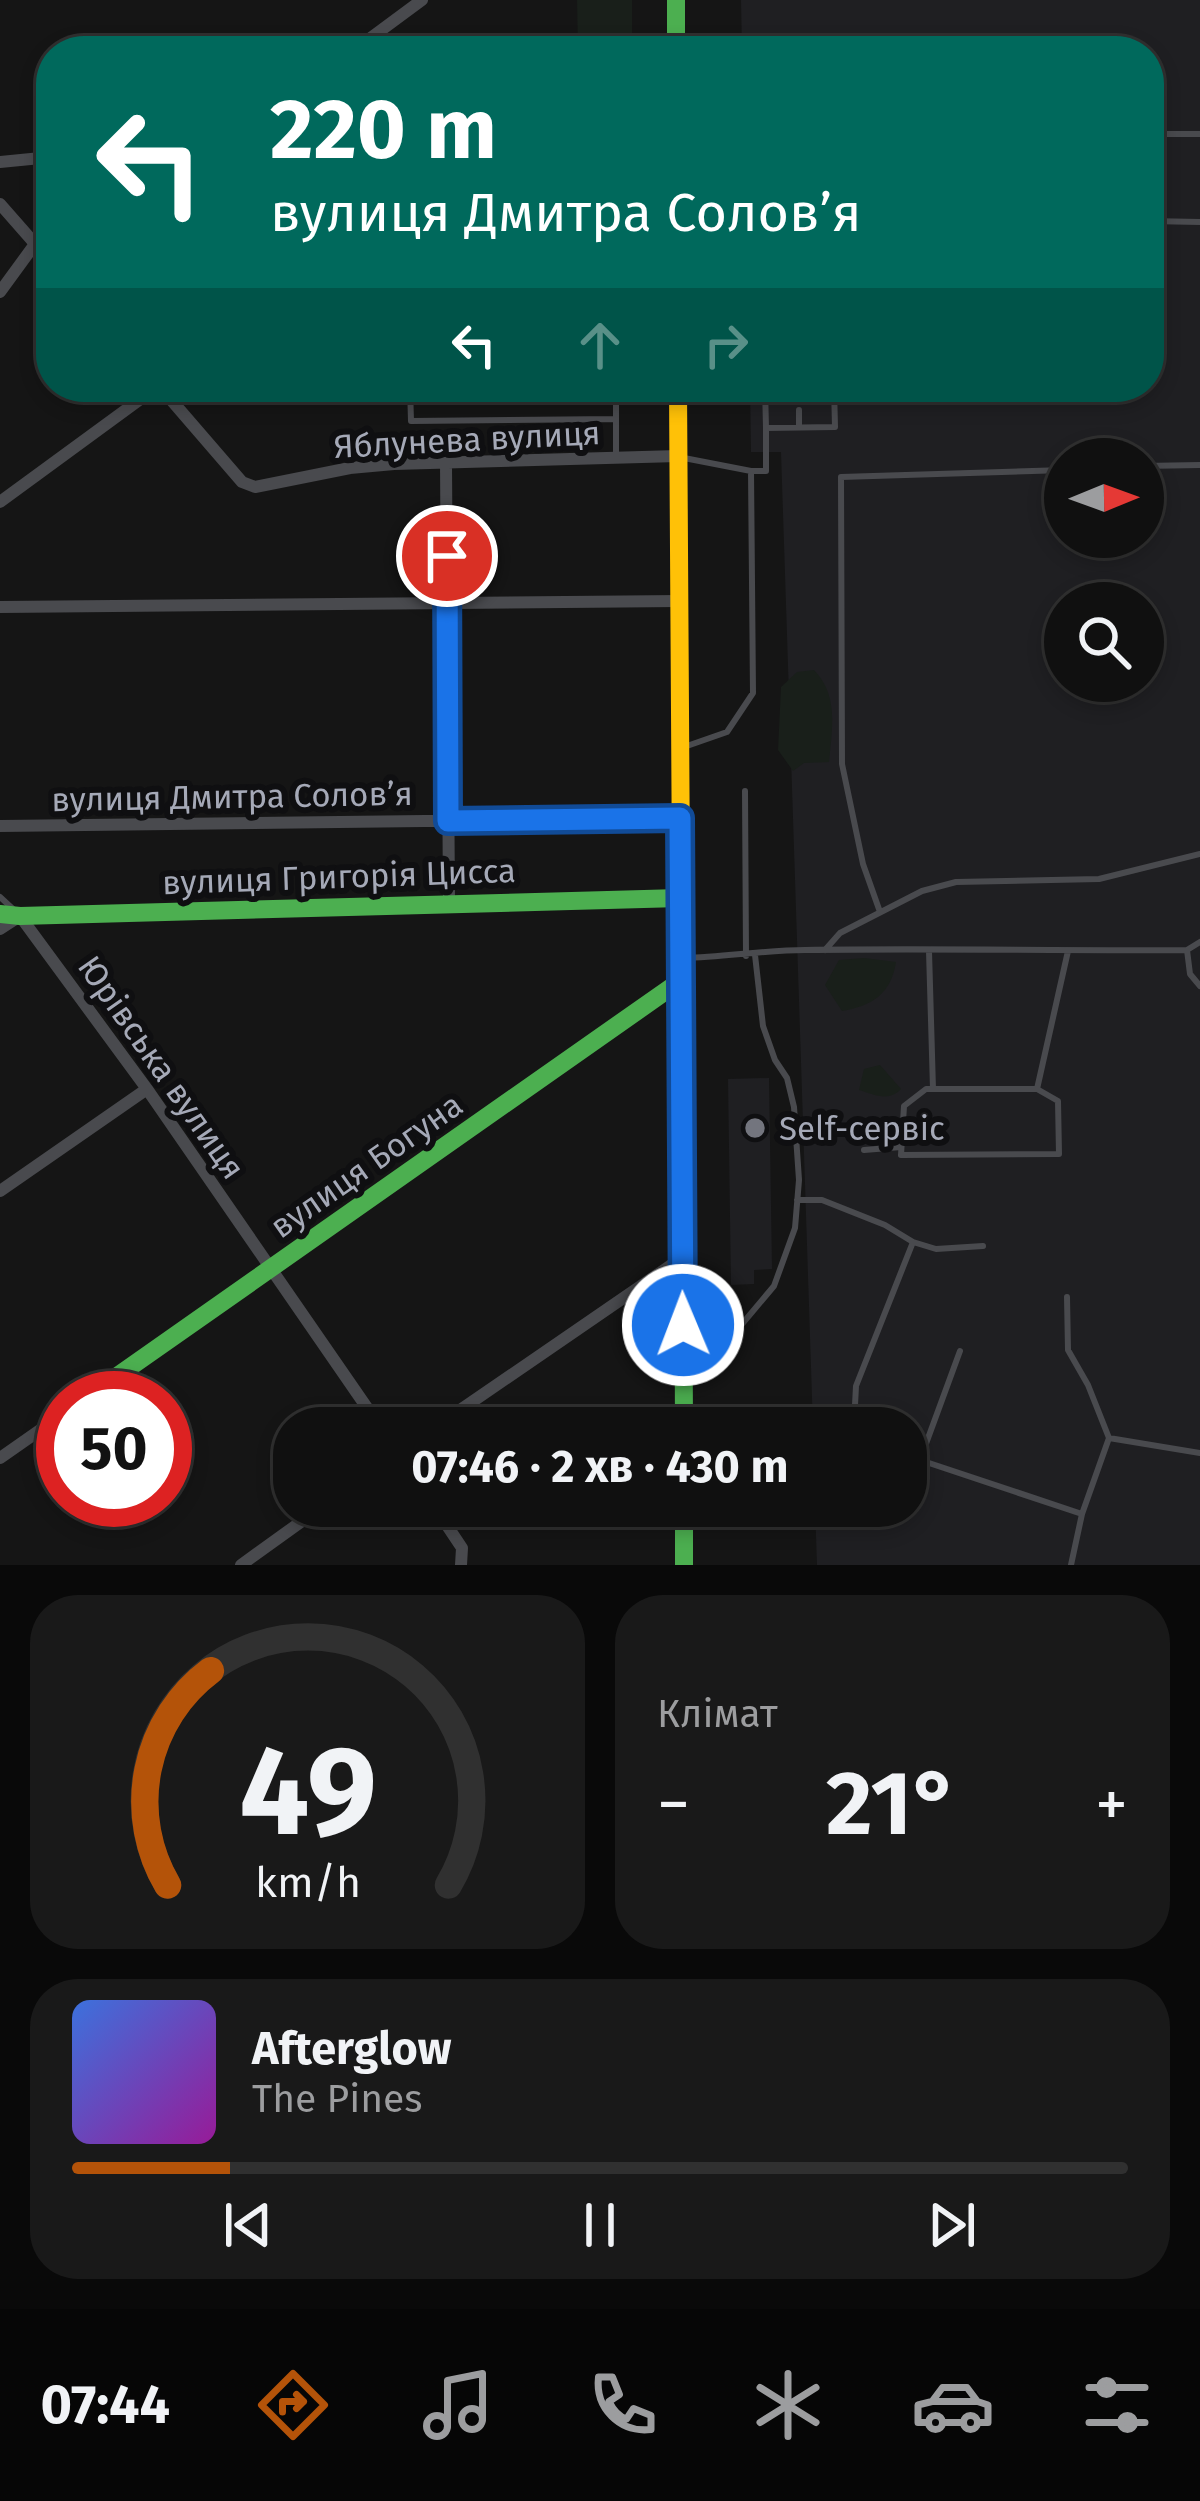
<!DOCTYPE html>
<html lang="uk">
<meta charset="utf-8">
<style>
:root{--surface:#101010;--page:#191919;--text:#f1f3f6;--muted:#9c9d9f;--line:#303030;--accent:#b45309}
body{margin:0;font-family:"Fira Sans",sans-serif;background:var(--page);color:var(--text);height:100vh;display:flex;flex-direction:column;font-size:45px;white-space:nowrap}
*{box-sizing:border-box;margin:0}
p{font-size:39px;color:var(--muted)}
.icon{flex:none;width:66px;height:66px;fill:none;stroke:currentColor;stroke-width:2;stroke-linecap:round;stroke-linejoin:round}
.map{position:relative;height:1565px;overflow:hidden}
.sheet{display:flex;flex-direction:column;gap:30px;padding:30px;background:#090909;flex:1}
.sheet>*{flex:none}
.banner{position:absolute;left:36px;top:36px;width:1128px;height:366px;border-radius:48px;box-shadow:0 6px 18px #0003,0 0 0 3px var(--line);background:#00695c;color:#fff;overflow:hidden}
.needle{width:78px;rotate:89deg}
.fabs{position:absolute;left:1044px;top:438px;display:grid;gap:24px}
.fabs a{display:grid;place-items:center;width:120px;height:120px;border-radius:50%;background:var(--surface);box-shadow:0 6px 18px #0003,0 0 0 3px var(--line);font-size:60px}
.speed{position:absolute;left:36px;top:1371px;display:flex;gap:24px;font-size:60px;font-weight:700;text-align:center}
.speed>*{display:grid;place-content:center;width:156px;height:156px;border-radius:50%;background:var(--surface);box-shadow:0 6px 18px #0003,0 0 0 3px var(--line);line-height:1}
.speed .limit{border:18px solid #d22;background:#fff;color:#111}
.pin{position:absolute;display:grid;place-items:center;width:102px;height:102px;color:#fff;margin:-51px;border:6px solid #fff;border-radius:50%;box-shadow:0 3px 12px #0007}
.me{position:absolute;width:132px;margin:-66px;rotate:359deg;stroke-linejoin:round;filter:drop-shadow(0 0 9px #0008)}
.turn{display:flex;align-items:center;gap:42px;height:252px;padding:0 36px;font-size:54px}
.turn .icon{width:156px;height:156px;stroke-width:2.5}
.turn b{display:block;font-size:84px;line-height:102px}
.lanes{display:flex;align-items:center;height:114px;padding:0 36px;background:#0003;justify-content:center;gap:60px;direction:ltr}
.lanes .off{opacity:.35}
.big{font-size:90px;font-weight:700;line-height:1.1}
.sheet .widget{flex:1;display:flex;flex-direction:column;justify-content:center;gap:18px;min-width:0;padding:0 42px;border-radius:48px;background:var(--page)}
.sheet .dial{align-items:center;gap:0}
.dial svg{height:312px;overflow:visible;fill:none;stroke:var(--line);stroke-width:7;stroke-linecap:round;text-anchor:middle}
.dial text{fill:var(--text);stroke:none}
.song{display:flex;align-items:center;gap:36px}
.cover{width:144px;height:144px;border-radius:18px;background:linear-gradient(135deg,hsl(220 70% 55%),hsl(300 70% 35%))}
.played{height:12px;border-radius:6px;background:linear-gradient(90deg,var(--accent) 15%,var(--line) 15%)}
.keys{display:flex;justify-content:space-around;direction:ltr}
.heat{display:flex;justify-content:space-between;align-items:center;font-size:66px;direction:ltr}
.sheet .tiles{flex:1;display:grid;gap:30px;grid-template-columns:1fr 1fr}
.widget:last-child{grid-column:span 2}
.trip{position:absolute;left:273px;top:1407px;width:654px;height:120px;border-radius:48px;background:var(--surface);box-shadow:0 6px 18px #0003,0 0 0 3px var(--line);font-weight:700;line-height:120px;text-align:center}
.tab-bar{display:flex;height:192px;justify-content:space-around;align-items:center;background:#060606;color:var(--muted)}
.tab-bar .icon{width:84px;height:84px}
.tab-bar .current{color:var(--accent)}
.tab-bar b{font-size:54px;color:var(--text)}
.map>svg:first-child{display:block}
</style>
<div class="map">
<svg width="1200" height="1565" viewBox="0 0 1200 1565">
<rect width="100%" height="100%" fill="#151515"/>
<!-- built -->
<path fill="#1f1f22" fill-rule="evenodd" d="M 741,0 L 1200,0 L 1200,1565 L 817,1565 L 815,1506 L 906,1506 L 906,1428 L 813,1428 L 781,452 L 751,452 L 750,387 L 1149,387 L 1149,51 L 742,51 ZM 1065,459 L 1143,459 L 1143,537 L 1065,537 ZM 1065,603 L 1143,603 L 1143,681 L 1065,681 Z
M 769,1078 L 772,1269 L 754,1270 L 754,1284 L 731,1285 L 728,1079 Z"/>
<!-- green -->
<path fill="#191f1a" d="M 577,0 L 632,0 L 632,51 L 578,51 Z
M 814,670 C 839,696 832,728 829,762 L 804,763 L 793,771 L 778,750 L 781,687 L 797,672 Z
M 864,958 L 896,962 C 891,994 872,1006 842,1011 L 825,985 L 839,960 Z
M 880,1065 L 901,1089 C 889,1102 875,1095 859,1090 L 864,1069 Z"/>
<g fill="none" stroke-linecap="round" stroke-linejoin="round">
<!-- lane -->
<path stroke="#494a4e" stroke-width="6" d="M 1149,134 L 1200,134
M 1149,221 L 1200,222
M 410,387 L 411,421 L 616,419
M 765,387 L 766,428 L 835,427 L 834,387
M 799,410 L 799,427
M 616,455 L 616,387
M 1143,466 L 1200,465
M 751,471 L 766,471 L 766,428
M 684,747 L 727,732 L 753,693 L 751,471 L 684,458
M 745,791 L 746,956
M 0,897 L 13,909
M 880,912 L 863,864 L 842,764 L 841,477 L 1065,470
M 825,950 L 840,933 L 922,891 L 956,882 L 1099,879 L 1200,854
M 1187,950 L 1190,974 L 1200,986
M 929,951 L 933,1089
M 684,958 C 725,957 765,950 805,950 C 932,948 1060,951 1187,950 L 1200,942
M 1037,1089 L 926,1089 L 904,1106 L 901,1155 L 1059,1154 L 1058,1101 L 1037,1089 L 1068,951
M 864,1150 L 901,1147
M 797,1200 L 822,1200 L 885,1225 L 913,1242 L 936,1249 L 983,1246
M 1067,1297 L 1068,1350 L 1088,1385 L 1109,1438 L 1082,1514
M 687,1358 L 732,1336 L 774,1286 L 795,1228 L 799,1180 L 794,1107 L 787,1078 L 775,1060 L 763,1026 L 755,955
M 861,1428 L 854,1424 L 856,1386 L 913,1242
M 1109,1438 L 1200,1453
M 906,1452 L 920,1460 L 960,1351
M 920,1460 L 1082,1514 L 1071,1565"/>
<!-- street -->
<path stroke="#494a4e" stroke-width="12" d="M 353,51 L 422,0
M 0,162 L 51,157
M 0,204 L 51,262
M 0,292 L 35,244
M 160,387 L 242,482 L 255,487 L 350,468 L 394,464 L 678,456
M 446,464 L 449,903
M 0,502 L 157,387
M 0,607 L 680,601
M 0,826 L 680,818
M 0,929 L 20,916 L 147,1089 L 381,1428
M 0,1191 L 147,1089
M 434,1428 L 683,1257
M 0,1458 L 63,1414
M 434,1506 L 462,1548 L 461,1565
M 241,1565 L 323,1506"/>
<!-- fast -->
<path stroke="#4caf50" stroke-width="18" d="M 676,0 L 676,51
M 0,914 L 20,916 L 680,898
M 683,1199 L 684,1428
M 86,1398 L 680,981
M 684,1506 L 684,1565"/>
<!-- slow -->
<path stroke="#ffc107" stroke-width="18" d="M 678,387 L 683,1199"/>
</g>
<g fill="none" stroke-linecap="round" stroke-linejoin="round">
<!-- route casing -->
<g stroke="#114b97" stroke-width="30">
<path id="route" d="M 447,556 L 448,821 L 680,818 L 683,1325"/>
</g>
<!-- route -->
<use href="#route" stroke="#1a73e8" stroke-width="21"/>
</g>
<!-- markers -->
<circle fill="#73757e" stroke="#0f0f11" stroke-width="4.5" cx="755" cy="1128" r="12"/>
<g text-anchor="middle" stroke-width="12" stroke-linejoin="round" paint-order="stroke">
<!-- street labels -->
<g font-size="33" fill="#a5a9b7" stroke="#0f0f11">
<text transform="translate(467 439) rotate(-3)" y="12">Яблунева вулиця</text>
<text transform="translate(232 796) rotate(-1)" y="12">вулиця Дмитра Соловʼя</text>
<text transform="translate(339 876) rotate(-2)" y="12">вулиця Григорія Цисса</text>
<text transform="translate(162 1067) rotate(55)" y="12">Юрівська вулиця</text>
<text transform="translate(366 1165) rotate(-35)" y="12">вулиця Богуна</text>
</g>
<!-- poi labels -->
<g font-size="33" fill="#a5a9b7" stroke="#0f0f11" text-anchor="start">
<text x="779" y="1140">Self-сервіс</text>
</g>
</g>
</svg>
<div class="fabs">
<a><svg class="needle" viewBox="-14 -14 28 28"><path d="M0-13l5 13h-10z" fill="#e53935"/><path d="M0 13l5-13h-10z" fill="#9c9d9f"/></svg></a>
<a><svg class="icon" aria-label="search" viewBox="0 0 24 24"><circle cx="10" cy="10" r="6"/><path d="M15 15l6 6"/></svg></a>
</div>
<div class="speed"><div class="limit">50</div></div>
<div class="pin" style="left:447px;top:556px;background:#d93025"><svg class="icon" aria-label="arrive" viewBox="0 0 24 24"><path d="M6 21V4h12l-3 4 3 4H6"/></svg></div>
<svg class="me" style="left:683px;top:1325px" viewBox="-20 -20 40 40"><circle r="17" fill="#1a73e8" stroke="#fff" stroke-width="3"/><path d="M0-11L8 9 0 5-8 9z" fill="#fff"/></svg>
<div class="trip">07:46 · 2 хв · 430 m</div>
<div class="banner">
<div class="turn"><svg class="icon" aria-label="left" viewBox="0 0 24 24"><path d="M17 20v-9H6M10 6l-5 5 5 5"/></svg><div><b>220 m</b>вулиця Дмитра Соловʼя</div></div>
<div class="lanes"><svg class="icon" aria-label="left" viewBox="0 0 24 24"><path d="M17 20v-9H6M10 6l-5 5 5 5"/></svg><svg class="icon off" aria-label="ahead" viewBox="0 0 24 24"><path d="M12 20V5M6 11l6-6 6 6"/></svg><svg class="icon off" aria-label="right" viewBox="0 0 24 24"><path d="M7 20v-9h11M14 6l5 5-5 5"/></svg></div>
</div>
</div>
<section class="sheet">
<div class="tiles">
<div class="widget dial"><svg viewBox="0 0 100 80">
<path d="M14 69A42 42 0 1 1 86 69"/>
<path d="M14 69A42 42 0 0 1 25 14" stroke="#b45309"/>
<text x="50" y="56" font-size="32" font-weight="700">49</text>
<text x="50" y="72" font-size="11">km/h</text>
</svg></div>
<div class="widget"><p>Клімат</p>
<div class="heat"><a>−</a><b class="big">21°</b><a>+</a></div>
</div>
<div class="widget">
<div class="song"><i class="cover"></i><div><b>Afterglow</b><p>The Pines</p></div></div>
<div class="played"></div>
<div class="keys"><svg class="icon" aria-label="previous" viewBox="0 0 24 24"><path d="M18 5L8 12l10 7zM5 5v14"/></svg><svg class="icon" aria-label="pause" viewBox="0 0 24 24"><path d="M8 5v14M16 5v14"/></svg><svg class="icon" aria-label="next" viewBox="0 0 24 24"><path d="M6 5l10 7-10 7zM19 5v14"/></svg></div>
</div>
</div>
</section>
<nav class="tab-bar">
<b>07:44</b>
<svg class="icon current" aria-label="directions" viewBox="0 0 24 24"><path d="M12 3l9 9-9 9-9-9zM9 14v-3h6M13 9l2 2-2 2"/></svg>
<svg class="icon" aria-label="music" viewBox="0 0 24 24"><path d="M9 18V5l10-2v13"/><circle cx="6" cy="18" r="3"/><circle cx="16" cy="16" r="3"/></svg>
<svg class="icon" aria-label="phone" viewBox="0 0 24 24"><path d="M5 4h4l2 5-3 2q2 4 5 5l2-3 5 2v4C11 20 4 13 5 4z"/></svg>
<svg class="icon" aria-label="climate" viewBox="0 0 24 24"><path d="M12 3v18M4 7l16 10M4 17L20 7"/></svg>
<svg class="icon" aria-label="car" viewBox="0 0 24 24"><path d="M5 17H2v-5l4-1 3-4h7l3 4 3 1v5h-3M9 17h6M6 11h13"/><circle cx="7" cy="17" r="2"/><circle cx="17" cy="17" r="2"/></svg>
<svg class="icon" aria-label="filters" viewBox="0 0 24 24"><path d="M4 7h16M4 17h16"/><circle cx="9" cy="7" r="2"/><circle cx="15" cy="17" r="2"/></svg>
</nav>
